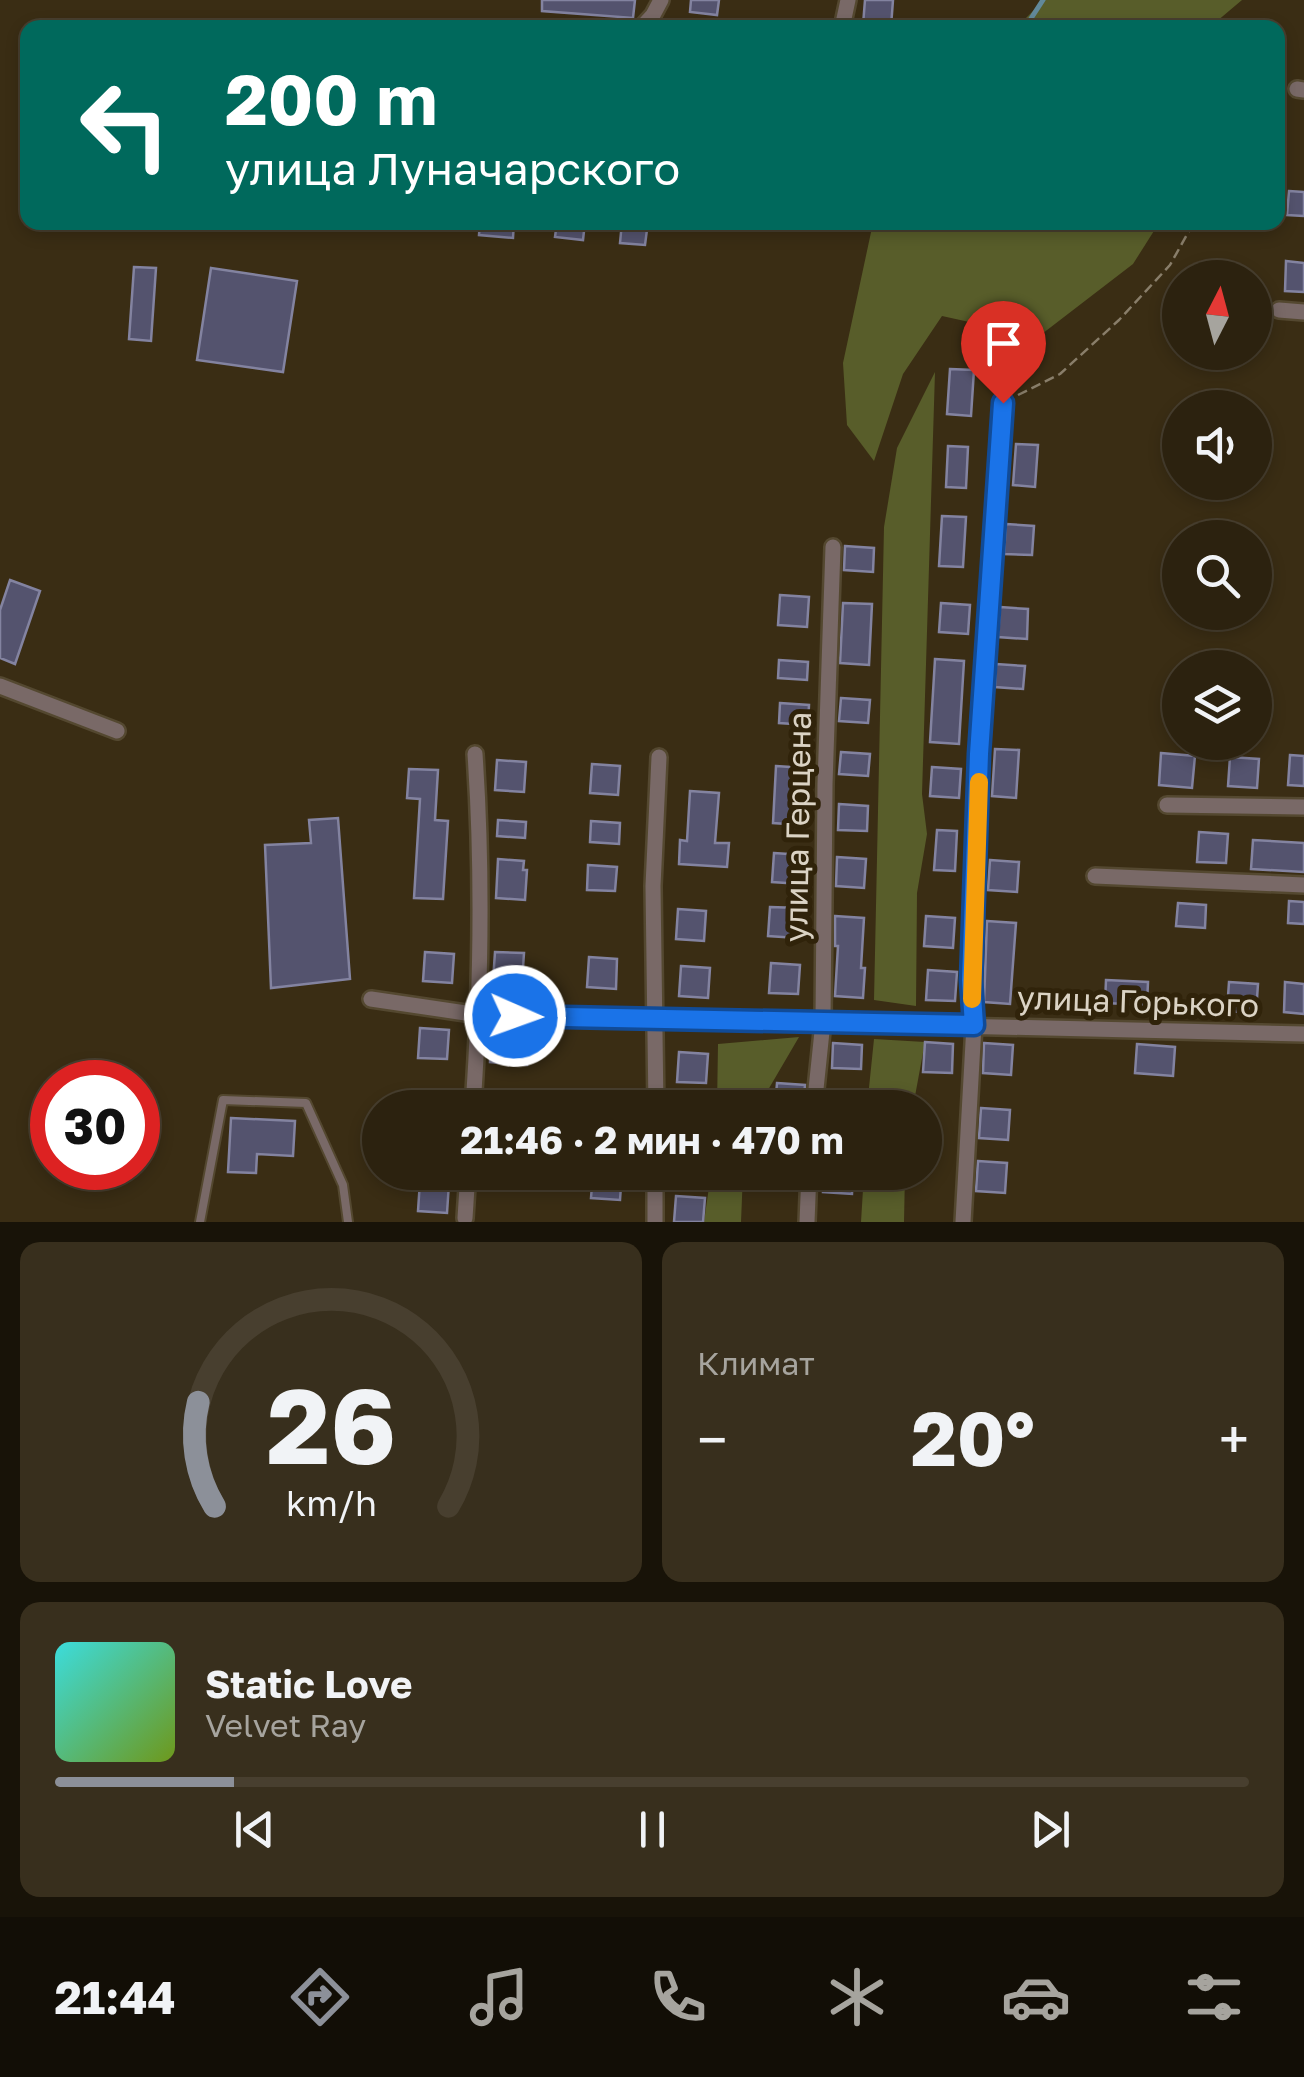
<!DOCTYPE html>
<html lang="ru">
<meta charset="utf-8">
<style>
:root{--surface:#2c220f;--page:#382f1d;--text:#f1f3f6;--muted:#a6a49e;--line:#483f2f;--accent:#8c9099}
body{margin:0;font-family:"Golos Text",sans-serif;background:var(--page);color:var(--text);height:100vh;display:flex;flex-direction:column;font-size:38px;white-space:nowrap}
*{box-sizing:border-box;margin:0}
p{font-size:32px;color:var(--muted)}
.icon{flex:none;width:55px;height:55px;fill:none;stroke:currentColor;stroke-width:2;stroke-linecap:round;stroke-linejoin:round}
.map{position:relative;height:1222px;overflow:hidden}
.side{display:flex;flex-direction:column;gap:20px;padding:20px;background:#181308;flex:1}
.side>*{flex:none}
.banner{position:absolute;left:20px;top:20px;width:1265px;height:210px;border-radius:20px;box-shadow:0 5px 15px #0003,0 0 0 2px var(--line);background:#00695c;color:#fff;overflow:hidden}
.needle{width:65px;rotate:6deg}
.controls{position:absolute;left:1162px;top:260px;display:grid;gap:20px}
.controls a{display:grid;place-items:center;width:110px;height:110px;border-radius:50%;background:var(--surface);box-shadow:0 5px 15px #0003,0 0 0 2px var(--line);font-size:50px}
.speed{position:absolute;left:30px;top:1060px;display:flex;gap:20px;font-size:50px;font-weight:700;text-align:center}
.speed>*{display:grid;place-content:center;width:130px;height:130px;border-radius:50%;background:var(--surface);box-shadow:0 5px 15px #0003,0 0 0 2px var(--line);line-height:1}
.speed .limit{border:15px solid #d22;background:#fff;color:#111}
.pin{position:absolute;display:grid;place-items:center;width:85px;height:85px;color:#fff;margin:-102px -42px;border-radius:50% 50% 50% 0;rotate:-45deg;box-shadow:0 0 10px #0007}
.pin .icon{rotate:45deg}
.me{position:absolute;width:110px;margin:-55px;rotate:92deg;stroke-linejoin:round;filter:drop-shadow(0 0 8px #0008)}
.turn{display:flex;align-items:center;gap:35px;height:210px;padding:0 40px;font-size:45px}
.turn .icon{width:130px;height:130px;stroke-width:2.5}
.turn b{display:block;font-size:70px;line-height:85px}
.big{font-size:75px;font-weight:700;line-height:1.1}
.side .widget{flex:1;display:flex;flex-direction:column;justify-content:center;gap:15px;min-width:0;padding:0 35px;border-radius:20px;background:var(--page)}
.side .dial{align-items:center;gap:0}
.dial svg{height:260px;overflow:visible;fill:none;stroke:var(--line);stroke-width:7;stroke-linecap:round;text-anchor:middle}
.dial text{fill:var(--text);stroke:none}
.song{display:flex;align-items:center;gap:30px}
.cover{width:120px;height:120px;border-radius:15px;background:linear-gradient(135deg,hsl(180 70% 55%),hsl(80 70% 35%))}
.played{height:10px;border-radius:5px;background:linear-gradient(90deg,var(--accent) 15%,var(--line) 15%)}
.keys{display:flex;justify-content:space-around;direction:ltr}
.heat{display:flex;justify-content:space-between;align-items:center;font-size:55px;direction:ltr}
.side .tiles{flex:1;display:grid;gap:20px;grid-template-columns:1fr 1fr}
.widget:last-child{grid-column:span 2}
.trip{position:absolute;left:362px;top:1090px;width:580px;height:100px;border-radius:50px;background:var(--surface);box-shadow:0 5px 15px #0003,0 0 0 2px var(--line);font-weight:700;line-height:100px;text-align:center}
.dock{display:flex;height:160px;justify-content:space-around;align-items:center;background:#120e06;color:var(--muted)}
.dock .icon{width:70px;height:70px}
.dock .active{color:var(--accent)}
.dock b{font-size:45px;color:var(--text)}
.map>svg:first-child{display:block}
</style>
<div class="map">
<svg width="1304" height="1222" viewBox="0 0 1304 1222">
<rect width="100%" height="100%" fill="#3a2d14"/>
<!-- green -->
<path fill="#585d2a" d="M 1044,0 L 1242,0 L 1210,27 L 1017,27 Z
M 873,223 L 873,222 L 1159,223 L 1133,264 L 1038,337 L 942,316 L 903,374 L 874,461 L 847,425 L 843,363 Z
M 935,372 L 922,794 L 927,834 L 917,893 L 916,1006 L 874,1000 L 884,527 L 897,448 Z
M 799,1037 L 758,1107 L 717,1107 L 718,1044 Z
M 874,1039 L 925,1042 L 913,1107 L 867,1107 Z
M 711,1173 L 743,1173 L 741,1222 L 704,1222 Z
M 864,1173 L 905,1173 L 904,1222 L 861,1222 Z"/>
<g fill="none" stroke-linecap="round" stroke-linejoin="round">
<!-- stream -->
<path stroke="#62899a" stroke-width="5" d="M 1029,28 L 1030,20 L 1043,0"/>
</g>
<!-- building -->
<path fill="#54536e" stroke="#8383a0" stroke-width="2.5" d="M 542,0 L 635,0 L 633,18 L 542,11 Z
M 691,0 L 719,0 L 717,15 L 690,12 Z
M 865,0 L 893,0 L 891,27 L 863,25 Z
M 1289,191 L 1304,192 L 1304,216 L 1287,215 Z
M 480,222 L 514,222 L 513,238 L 479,235 Z
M 557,222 L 585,222 L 583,240 L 555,237 Z
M 622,222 L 648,222 L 645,245 L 620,243 Z
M 1286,261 L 1304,263 L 1304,292 L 1285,291 Z
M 134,267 L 156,268 L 151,341 L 129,339 Z
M 211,268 L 297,281 L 283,372 L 197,360 Z
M 950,369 L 974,370 L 971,416 L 947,414 Z
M 1016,444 L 1038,445 L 1035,487 L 1013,485 Z
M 948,446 L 968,447 L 966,488 L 946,487 Z
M 942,516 L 966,517 L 963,567 L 939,566 Z
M 1006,524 L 1034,526 L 1032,555 L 1004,554 Z
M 845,546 L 874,548 L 873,572 L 844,570 Z
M 10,580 L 40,591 L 15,664 L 0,658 L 0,610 Z
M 780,595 L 809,597 L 807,627 L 778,625 Z
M 843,603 L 872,604 L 869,665 L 840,663 Z
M 941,603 L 970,605 L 968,634 L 939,632 Z
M 1000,607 L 1028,609 L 1027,639 L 998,637 Z
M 935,659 L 964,661 L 959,744 L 930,742 Z
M 779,660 L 808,662 L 807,680 L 778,678 Z
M 996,664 L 1025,666 L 1023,689 L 995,687 Z
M 841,698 L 870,700 L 868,723 L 839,721 Z
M 780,703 L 809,705 L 808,725 L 779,723 Z
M 995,749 L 1019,750 L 1016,798 L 992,796 Z
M 841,752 L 870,754 L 868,776 L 839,774 Z
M 1161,753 L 1195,756 L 1192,788 L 1159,785 Z
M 1290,755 L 1304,756 L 1304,786 L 1288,785 Z
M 1230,757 L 1259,759 L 1257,788 L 1228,786 Z
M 497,760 L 526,762 L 524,792 L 495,790 Z
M 592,764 L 620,766 L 618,795 L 590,793 Z
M 776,766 L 805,768 L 801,825 L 773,823 Z
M 932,767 L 961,769 L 959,798 L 930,796 Z
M 409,769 L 438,770 L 435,820 L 448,821 L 443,899 L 414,898 L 420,799 L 407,798 Z
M 690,791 L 719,793 L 715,843 L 729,843 L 727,867 L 679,864 L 680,840 L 687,841 Z
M 839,804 L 868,806 L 867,831 L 838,830 Z
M 338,818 L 350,979 L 271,988 L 265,845 L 311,843 L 309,820 Z
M 498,820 L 526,822 L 525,838 L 497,836 Z
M 591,821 L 620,823 L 619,844 L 590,842 Z
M 937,830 L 957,831 L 955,871 L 934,870 Z
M 1199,832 L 1228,834 L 1226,863 L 1197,862 Z
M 1253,840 L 1304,843 L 1304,872 L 1251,869 Z
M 774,853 L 803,855 L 801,884 L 772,882 Z
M 837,857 L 866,859 L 864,888 L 836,886 Z
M 498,859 L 524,861 L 523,870 L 527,870 L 525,900 L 496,898 Z
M 990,860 L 1019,862 L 1017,892 L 988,890 Z
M 588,865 L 617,867 L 615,891 L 587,890 Z
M 1289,901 L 1304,902 L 1304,924 L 1288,923 Z
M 1178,903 L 1206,905 L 1205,928 L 1176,926 Z
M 770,907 L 799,908 L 797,938 L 768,936 Z
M 678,909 L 706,911 L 704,941 L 676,939 Z
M 835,916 L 864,918 L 861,968 L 865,968 L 863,998 L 835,996 L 838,946 L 835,946 Z
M 926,916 L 955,918 L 953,948 L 924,946 Z
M 987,921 L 1016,923 L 1010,1004 L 984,1002 Z
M 425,952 L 454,954 L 452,983 L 423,981 Z
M 495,952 L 524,953 L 522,983 L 493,981 Z
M 589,957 L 617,959 L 616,989 L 587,987 Z
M 771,963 L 800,965 L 798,994 L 769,993 Z
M 681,966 L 710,968 L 708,998 L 679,996 Z
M 928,970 L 957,972 L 955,1001 L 926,1000 Z
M 1106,980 L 1148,982 L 1147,1005 L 1105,1003 Z
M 1229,982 L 1258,984 L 1256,1013 L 1227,1011 Z
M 1285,982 L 1304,984 L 1304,1014 L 1284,1012 Z
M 420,1028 L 449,1030 L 447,1059 L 418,1058 Z
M 491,1042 L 529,1044 L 527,1065 L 490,1062 Z
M 925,1042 L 953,1044 L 952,1073 L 923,1072 Z
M 833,1043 L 862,1045 L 861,1069 L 832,1068 Z
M 984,1043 L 1013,1045 L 1011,1075 L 983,1073 Z
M 1137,1044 L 1175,1047 L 1173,1076 L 1135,1073 Z
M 679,1052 L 708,1054 L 706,1083 L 677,1082 Z
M 777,1083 L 805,1085 L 803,1108 L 775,1108 Z
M 493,1093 L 522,1095 L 521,1108 L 492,1108 Z
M 981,1108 L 1010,1110 L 1008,1140 L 979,1138 Z
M 231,1118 L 295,1121 L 293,1156 L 257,1154 L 256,1173 L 228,1172 Z
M 978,1161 L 1007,1163 L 1005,1193 L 976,1191 Z
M 491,1172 L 514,1172 L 513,1187 L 490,1186 Z
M 593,1172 L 622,1172 L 620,1200 L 591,1198 Z
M 824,1172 L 853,1172 L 852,1194 L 823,1192 Z
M 420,1181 L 449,1183 L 447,1213 L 418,1211 Z
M 676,1196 L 705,1198 L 703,1222 L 674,1222 Z"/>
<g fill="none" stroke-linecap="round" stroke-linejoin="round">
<!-- lane casing -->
<g stroke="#544830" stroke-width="12">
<path id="lane" d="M 200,1222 L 223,1100 L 306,1103 L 343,1185 L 348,1222"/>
</g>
<!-- street casing -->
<g stroke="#544830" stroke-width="20">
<path id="street" d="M 641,28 L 653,15 L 661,0
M 842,28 L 848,0
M 1297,89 L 1304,90
M 1279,310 L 1304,312
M 0,686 L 117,731
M 1167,805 L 1304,807
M 1095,876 L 1304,885
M 371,999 L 479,1015 L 1304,1034
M 473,1108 C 481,990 483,872 475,754
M 656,1108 L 653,886 L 659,757
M 814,1108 L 823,1022 L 825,784 L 833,547
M 465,1218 L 468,1172
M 655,1222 L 655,1172
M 807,1222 L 809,1172
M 963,1222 L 974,1025 L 971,981 L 979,754 L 1003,403"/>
</g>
<!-- path -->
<path stroke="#897e6a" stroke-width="2.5" stroke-dasharray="10 5" stroke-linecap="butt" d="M 1018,395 L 1060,374 L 1119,320 L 1170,265 L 1194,222"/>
<!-- lane -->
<use href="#lane" stroke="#796967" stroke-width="8"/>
<!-- street -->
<use href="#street" stroke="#796967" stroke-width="15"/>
</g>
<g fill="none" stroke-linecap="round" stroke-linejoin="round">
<!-- route casing -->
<g stroke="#114b97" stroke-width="25">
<path id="route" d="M 515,1016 L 974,1025 L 971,980 L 979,754 L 1003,403"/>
</g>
<!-- route -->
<use href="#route" stroke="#1a73e8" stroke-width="18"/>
<!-- slow -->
<path stroke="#f59e0b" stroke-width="18" d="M 972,999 L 979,782"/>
</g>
<g text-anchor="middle" stroke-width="10" stroke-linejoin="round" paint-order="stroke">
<!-- street labels -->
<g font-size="32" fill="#dbd3c4" stroke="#30230a">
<text transform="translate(798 827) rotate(-89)" y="11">улица Герцена</text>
<text transform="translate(1138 1002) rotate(2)" y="11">улица Горького</text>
</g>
</g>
</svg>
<div class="controls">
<a><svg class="needle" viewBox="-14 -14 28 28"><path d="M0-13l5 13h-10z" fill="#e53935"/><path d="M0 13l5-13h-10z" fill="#a6a49e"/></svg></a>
<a><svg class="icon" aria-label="sound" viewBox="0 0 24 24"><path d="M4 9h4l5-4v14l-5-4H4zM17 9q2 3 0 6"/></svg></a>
<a><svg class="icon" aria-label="search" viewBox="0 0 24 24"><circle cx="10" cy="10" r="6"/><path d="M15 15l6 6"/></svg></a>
<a><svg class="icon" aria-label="layers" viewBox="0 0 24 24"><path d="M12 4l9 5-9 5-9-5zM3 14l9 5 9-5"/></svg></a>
</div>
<div class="speed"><div class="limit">30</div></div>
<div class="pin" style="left:1003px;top:403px;background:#d93025"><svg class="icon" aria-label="arrive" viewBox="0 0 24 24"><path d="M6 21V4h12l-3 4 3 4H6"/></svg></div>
<svg class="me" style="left:515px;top:1016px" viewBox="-20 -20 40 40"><circle r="17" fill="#1a73e8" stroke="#fff" stroke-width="3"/><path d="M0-11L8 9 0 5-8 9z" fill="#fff"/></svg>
<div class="trip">21:46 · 2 мин · 470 m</div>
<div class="banner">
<div class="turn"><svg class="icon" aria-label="left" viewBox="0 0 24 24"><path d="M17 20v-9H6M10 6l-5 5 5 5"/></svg><div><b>200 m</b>улица Луначарского</div></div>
</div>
</div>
<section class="side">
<div class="tiles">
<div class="widget dial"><svg viewBox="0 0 100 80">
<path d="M14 69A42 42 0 1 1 86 69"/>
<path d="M14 69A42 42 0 0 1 9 37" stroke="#8c9099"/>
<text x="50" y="56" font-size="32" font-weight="700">26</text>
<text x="50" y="72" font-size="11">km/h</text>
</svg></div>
<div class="widget"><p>Климат</p>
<div class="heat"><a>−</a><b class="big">20°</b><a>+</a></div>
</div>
<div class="widget">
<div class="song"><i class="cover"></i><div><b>Static Love</b><p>Velvet Ray</p></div></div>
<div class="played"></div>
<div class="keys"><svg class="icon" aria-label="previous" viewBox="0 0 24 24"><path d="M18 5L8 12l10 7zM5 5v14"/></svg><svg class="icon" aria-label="pause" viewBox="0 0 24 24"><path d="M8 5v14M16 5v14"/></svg><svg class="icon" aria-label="next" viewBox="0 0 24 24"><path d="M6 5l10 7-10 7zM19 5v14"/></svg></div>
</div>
</div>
</section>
<nav class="dock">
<b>21:44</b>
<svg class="icon active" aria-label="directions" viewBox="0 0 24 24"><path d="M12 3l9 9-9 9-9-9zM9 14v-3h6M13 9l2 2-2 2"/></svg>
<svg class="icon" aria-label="music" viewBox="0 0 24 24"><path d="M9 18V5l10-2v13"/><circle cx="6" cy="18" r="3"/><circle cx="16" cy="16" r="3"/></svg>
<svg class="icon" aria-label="phone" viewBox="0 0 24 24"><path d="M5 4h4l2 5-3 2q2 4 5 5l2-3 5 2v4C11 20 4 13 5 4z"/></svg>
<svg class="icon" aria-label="climate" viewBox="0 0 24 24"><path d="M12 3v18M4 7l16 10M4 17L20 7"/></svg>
<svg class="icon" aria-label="car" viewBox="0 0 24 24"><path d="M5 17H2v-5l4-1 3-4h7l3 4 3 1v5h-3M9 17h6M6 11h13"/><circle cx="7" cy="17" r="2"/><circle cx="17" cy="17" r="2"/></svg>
<svg class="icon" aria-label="filters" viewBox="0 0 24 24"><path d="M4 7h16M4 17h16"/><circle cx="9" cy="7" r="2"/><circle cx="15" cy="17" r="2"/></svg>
</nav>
